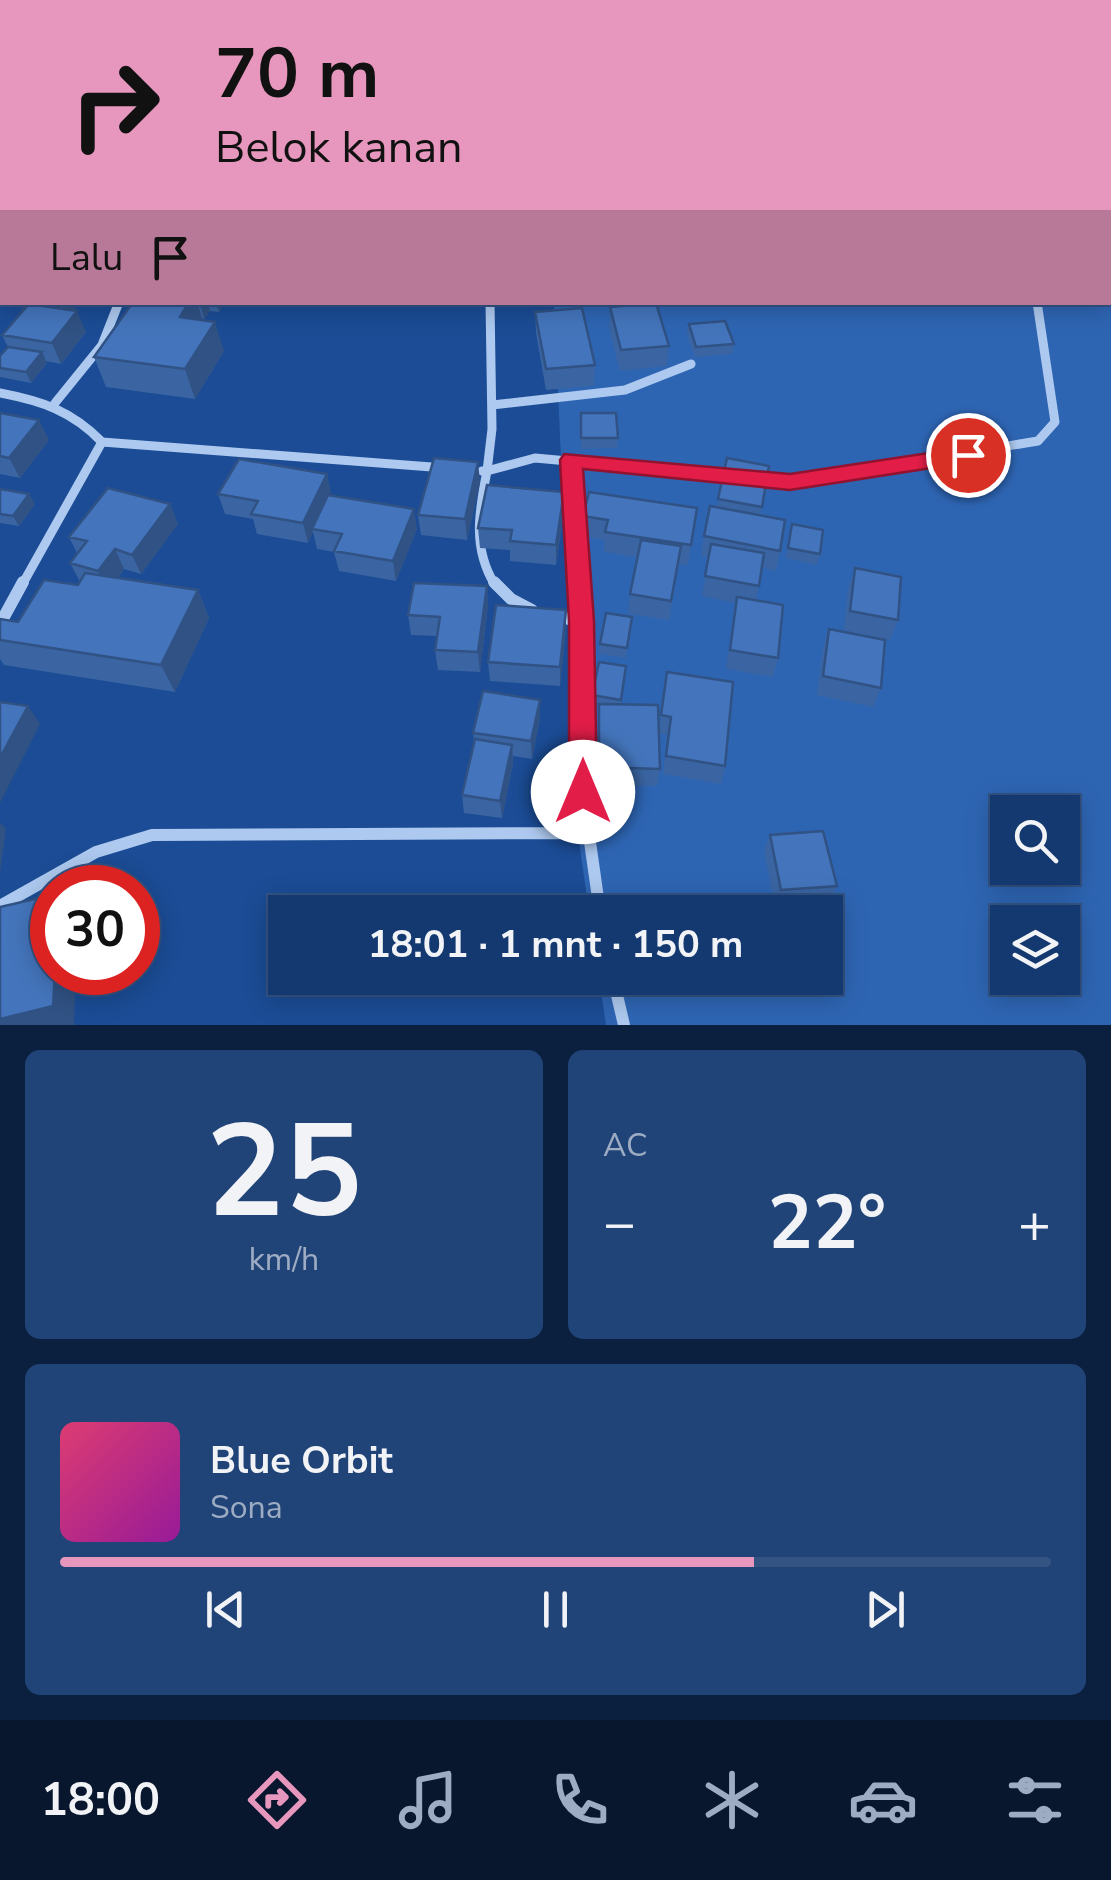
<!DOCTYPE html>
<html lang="id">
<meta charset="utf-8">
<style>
:root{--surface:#143970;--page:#214478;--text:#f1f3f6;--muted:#9dacc3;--line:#335383;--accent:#e797bd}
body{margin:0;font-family:"Nunito Sans",sans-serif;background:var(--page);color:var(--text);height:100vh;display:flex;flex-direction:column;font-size:38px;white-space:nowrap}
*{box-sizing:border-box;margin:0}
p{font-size:32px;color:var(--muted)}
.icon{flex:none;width:55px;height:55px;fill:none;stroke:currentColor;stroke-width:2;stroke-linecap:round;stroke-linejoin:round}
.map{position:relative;height:1025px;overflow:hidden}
.sheet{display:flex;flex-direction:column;gap:25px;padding:25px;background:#0b1f3e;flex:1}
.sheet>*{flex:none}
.top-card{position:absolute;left:0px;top:0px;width:1112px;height:305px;box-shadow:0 5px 25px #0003,0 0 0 2px var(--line);background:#e797bd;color:#111;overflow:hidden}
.controls{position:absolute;left:990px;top:795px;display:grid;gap:20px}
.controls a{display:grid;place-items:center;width:90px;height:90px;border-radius:0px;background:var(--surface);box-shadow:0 5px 25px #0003,0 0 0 2px var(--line);font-size:50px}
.speed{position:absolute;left:30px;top:865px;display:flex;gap:20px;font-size:50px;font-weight:700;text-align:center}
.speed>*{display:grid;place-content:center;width:130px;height:130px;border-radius:50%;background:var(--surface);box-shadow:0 5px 25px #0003,0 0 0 2px var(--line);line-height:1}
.speed .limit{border:15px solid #d22;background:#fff;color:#111}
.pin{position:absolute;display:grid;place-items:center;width:85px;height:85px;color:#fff;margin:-42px;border:5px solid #fff;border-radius:50%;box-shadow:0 2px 10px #0007}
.me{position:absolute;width:110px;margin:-55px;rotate:0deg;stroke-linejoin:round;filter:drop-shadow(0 0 8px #0008)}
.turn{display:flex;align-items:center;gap:35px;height:210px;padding:0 50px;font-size:45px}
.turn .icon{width:130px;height:130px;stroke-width:2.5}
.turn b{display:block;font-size:70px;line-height:85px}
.then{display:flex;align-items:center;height:95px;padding:0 50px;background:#0003;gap:20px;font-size:38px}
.big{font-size:75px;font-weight:700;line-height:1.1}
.sheet .tile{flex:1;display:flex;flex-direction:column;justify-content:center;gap:15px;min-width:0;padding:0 35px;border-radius:15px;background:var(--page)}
.sheet .dial{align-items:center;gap:0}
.dial b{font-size:130px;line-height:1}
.song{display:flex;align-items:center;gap:30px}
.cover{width:120px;height:120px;border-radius:15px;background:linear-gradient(135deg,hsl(340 70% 55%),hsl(300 70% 35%))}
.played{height:10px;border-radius:5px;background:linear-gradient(90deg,var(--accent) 70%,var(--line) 70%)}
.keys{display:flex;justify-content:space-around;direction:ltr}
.heat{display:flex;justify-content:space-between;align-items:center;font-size:55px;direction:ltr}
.sheet .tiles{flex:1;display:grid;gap:25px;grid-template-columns:1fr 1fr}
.tile:last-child{grid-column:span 2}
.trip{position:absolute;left:268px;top:895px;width:575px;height:100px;border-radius:0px;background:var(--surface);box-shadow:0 5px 25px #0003,0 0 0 2px var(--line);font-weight:700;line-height:100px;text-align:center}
.dock{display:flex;height:160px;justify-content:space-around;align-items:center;background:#08172d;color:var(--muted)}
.dock .icon{width:70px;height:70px}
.dock .on{color:var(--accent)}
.dock b{font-size:45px;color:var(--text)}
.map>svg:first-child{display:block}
</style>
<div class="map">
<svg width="1111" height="1025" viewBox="0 0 1111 1025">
<rect width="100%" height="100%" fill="#1b4c95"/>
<!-- green -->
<path fill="#2e65b3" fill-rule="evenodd" d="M 492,0 L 1111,0 L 1111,1025 L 606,1025 L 599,978 L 825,978 L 825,912 L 589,912 L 578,834 L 554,303 L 1110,302 L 1110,2 L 487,2 ZM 1008,812 L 1062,812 L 1062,868 L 1008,868 ZM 1008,922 L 1062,922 L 1062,978 L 1008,978 Z"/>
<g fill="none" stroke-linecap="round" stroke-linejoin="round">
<!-- street-far1 -->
<path stroke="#adc9ef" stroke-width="9" d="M 0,393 C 42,401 72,411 102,442 L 22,585
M 55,403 L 102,345 L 119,302
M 492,405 L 625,390 L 691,364
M 102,442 L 445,468
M 571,459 L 579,585
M 482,471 L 487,471 L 492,429 L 490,302
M 755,478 L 790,482 L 1038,441 L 1055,422 L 1037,302
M 495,585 C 472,548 479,511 487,471 L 535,458 L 733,476"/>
<!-- street -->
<path stroke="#adc9ef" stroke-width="12" d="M 494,582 L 511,599 L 532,610
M 579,582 L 583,793 L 600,912
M 553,616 L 581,621
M 0,624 L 23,582
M 0,906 L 96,852 L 152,835 L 589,833
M 613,978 L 624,1025"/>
</g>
<!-- wall -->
<path fill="#3a65a2" d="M 133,302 L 225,302 L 219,312 L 210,311 L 204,319 L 202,319 L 224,351 L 195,399 L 106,387 L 94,357 Z
M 72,303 L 86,332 L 61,364 L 46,361 L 47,363 L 31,383 L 0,377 L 0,356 L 8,347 L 2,335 Z
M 610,307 L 669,346 L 667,366 L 620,371 L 609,328 Z
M 535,312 L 595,365 L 594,386 L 546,390 L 536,333 Z
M 689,324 L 734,344 L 732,354 L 695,357 L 687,335 Z
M 0,413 L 49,440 L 20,478 L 0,474 Z
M 581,413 L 618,438 L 617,448 L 581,449 Z
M 727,458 L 769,466 L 760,516 L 780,551 L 776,571 L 762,568 L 756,600 L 778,658 L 773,677 L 726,669 L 736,603 L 702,596 L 709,558 L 701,556 L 704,536 L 717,508 Z
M 327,474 L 331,495 L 417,529 L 396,581 L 339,571 L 334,552 L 317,549 L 313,532 L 308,543 L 257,534 L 253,519 L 225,514 L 218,494 Z
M 480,482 L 467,540 L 421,535 L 418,515 Z
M 0,489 L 35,504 L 19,526 L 0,523 Z
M 564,492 L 564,512 L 556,565 L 510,561 L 510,550 L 480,548 L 478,528 Z
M 170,504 L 178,524 L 141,574 L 124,569 L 118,578 L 198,590 L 209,618 L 175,692 L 4,665 L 0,659 L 0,640 L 18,622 L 78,585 L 80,582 L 70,563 L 77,553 L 69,537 Z
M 697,508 L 688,565 L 678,564 L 669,620 L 628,614 L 630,594 L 637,557 L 604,552 L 604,540 L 582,536 L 583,516 Z
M 792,524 L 820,554 L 817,565 L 786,558 Z
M 855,568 L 898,620 L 890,640 L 844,630 L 848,588 Z
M 487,586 L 488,606 L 480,672 L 438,670 L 435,650 L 437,636 L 411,635 L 408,615 Z
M 631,627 L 626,658 L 599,654 L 600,644 Z
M 566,629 L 560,686 L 490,681 L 488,662 Z
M 829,629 L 881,688 L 873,707 L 817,695 L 823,648 Z
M 667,672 L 725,766 L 721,784 L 663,774 L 668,735 L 659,733 L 660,769 L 657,786 L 598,785 L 599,706 L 591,705 L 592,695 L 625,676 L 621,704 L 659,732 Z
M 540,700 L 540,718 L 532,759 L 513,756 L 513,763 L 502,818 L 464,813 L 462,795 L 474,742 L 473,733 Z
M 770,835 L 837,886 L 829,902 L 775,906 L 764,851 Z"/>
<!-- shaded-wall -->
<path fill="#305284" d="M 68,302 L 73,302 L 75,310 L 59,315 Z
M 189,302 L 197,302 L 204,324 L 180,317 Z
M 200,302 L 208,302 L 210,311 L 204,319 Z
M 216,302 L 225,302 L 219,312 Z
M 77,311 L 86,332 L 61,364 L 52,343 Z
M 215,322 L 224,351 L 195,399 L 185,369 Z
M 42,352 L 47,363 L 31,383 L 26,372 Z
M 39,420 L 49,440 L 20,478 L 9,458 Z
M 478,462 L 480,482 L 467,540 L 465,519 Z
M 327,474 L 331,494 L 314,530 L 312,529 L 313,532 L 308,543 L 303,523 Z
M 564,492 L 564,512 L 556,565 L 556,545 Z
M 29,494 L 35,504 L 19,526 L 13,516 Z
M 170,504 L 178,524 L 141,574 L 132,555 Z
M 414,509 L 417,529 L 396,581 L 393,561 Z
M 115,549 L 124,569 L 108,591 L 98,571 Z
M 487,586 L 488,606 L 480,672 L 478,652 Z
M 198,590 L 209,618 L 175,692 L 161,665 Z
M 566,610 L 566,629 L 560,686 L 560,667 Z
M 540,700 L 540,718 L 532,759 L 531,741 Z
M 28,706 L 40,724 L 0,803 L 0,758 Z
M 512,745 L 513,763 L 502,818 L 500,801 Z
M 0,822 L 6,829 L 0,873 Z
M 55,972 L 76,972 L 74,1025 L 0,1025 L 0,1019 Z"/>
<!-- building -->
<path fill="#4475bc" stroke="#305284" stroke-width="2.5" d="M 0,0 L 21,0 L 20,2 L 2,2 L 2,10 L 0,10 Z
M 27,0 L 53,0 L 53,2 L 26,2 Z
M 2,13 L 2,26 L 0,27 L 0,14 Z
M 29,302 L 68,302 L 63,309 L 29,304 L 22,310 Z
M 133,302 L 189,302 L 180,317 L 215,322 L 185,369 L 94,357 Z
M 656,303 L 669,346 L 621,350 L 610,307 Z
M 29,304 L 77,311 L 52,343 L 2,335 Z
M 582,308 L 595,365 L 546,369 L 535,312 Z
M 725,321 L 734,344 L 696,347 L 689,324 Z
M 8,347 L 42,352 L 26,372 L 0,368 L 0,356 Z
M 0,413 L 39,420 L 9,458 L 0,456 Z
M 581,413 L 616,413 L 618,438 L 581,438 Z
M 434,458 L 478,462 L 465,519 L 418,515 Z
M 727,458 L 769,466 L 762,507 L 718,499 Z
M 239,459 L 327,474 L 303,523 L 251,514 L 258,501 L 218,494 Z
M 487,485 L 564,492 L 556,545 L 510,541 L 512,530 L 478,528 Z
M 108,488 L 170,504 L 132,555 L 115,549 L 98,571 L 70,563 L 87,541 L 69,537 Z
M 0,489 L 29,494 L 13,516 L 0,514 Z
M 589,492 L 697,508 L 691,545 L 605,532 L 608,520 L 583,516 Z
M 328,495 L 414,509 L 393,561 L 334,551 L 342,534 L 312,529 Z
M 710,506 L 785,520 L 780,551 L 704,536 Z
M 792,524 L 823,530 L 820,554 L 788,548 Z
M 641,540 L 681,546 L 671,601 L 630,594 Z
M 711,544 L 764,553 L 759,586 L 705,576 Z
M 855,568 L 901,577 L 898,620 L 850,611 Z
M 85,573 L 198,590 L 161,665 L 0,640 L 0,619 L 18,622 L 44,580 L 78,585 Z
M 414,583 L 487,586 L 478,652 L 435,650 L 440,617 L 408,615 Z
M 737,597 L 783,605 L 778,658 L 730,650 Z
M 496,605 L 566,610 L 560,667 L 488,662 Z
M 606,613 L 632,617 L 627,648 L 600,644 Z
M 829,629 L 885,640 L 881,688 L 823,676 Z
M 599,662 L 626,666 L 621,700 L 592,695 Z
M 667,672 L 733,682 L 725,766 L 666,756 L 671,717 L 661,715 Z
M 483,691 L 540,700 L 531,741 L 473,733 Z
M 0,702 L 28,706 L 0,758 Z
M 599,704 L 658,705 L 660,769 L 599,767 Z
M 475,739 L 512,745 L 500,801 L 462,795 Z
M 823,831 L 837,886 L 781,890 L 770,835 Z
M 52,895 L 52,972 L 55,972 L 53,1006 L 0,1019 L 0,907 Z"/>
<!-- route -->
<path fill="#e11d48" stroke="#92132f" stroke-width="2.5" d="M 968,447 L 979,455 L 976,461 L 790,490 L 583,469 L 594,621 L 597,792 L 593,802 L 583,805 L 573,802 L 569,792 L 569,621 L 560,460 L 564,454 L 790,474 Z"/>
</svg>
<div class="controls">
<a><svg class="icon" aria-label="search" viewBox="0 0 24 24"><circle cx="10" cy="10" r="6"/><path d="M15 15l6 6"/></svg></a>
<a><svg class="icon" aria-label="layers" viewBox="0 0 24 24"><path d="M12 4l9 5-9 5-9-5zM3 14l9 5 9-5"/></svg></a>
</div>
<div class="speed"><div class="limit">30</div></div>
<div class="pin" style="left:968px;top:455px;background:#d93025"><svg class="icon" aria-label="arrive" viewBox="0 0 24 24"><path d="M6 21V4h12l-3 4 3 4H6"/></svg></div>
<svg class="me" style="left:583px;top:792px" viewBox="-20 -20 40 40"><circle r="19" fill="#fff"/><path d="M0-13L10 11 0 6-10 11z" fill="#e11d48"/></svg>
<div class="trip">18:01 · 1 mnt · 150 m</div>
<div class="top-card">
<div class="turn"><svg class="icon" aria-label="right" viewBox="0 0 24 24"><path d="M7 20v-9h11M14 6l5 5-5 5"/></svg><div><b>70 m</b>Belok kanan</div></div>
<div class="then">Lalu<svg class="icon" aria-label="arrive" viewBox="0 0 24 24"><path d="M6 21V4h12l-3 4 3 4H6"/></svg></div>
</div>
</div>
<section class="sheet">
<div class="tiles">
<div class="tile dial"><b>25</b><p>km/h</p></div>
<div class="tile"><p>AC</p>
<div class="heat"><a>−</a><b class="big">22°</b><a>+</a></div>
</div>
<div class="tile">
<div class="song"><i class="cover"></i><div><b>Blue Orbit</b><p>Sona</p></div></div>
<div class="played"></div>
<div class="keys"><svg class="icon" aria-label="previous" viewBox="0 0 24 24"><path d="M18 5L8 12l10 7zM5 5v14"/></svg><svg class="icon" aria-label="pause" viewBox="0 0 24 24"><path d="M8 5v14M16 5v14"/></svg><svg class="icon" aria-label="next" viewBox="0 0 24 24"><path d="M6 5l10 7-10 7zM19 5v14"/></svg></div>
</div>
</div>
</section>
<nav class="dock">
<b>18:00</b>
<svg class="icon on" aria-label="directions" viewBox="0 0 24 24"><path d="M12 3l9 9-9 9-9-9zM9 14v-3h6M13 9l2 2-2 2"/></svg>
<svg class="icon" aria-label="music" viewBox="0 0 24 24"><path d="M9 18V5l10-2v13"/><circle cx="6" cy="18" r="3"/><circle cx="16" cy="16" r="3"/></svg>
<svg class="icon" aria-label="phone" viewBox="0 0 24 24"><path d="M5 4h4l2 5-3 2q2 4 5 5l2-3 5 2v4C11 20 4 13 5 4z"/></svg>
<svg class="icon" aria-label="climate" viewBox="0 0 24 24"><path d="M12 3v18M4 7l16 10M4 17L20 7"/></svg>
<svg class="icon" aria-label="car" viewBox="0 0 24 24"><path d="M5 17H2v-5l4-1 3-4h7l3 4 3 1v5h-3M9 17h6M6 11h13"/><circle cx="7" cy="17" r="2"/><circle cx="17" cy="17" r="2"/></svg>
<svg class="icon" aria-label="filters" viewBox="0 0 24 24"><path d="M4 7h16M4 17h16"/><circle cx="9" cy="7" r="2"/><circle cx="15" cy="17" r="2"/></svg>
</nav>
